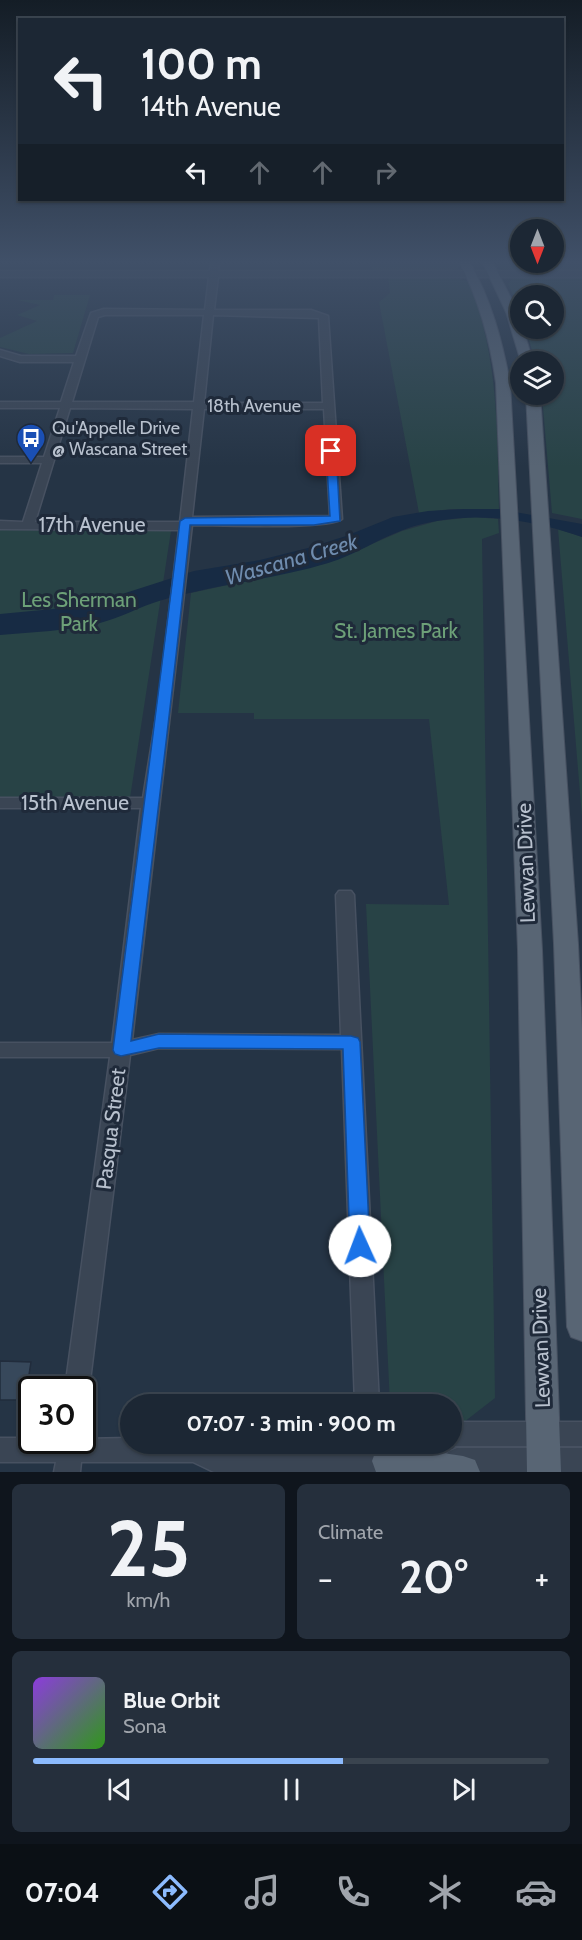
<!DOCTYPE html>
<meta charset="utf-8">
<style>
:root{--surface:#1c2734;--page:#252f3c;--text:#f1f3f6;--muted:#a0a5ac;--line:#3a444f;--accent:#8cbbfe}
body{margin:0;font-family:Cabin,sans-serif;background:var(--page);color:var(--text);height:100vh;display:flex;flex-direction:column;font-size:22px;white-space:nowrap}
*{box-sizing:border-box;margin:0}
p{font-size:20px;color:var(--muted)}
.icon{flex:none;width:33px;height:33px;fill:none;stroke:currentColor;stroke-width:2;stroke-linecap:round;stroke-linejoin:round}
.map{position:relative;height:1472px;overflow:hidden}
.details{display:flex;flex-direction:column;gap:12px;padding:12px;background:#0f151d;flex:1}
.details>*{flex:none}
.top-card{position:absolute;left:18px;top:18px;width:546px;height:183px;border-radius:0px;box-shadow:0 2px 4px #0004,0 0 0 2px var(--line);background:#1c2734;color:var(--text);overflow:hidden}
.needle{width:39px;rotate:180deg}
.buttons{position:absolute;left:510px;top:219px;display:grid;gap:12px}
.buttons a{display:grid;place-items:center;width:54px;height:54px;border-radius:50%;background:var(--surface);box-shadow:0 2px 4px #0004,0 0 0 2px var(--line);font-size:30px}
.speed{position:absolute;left:18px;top:1376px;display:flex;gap:12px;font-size:30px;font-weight:700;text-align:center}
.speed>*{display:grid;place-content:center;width:78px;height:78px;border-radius:50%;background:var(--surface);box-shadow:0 2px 4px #0004,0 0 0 2px var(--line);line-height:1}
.speed .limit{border:3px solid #111;border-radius:9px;background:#fff;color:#111}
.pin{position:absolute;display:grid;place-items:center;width:51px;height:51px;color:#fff;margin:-26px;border-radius:12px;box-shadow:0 3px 9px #0006}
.me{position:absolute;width:66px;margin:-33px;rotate:358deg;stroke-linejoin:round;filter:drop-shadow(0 0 4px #0008)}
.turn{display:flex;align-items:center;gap:21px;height:126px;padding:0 24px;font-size:27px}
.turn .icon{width:78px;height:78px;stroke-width:2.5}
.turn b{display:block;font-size:42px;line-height:51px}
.lanes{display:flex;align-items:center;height:57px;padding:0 24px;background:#0003;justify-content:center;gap:30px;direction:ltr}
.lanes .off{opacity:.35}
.big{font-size:45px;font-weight:700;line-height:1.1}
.details .tile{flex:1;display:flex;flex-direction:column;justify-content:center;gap:9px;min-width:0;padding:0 21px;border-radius:9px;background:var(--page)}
.details .dial{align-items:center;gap:0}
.dial b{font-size:78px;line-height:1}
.song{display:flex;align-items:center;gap:18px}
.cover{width:72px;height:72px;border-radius:9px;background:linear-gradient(135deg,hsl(270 70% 55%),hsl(110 70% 35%))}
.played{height:6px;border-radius:3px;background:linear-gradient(90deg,var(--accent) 60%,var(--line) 60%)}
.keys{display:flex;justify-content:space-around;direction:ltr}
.heat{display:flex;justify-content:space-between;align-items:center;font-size:33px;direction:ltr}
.details .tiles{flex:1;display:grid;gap:12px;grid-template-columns:1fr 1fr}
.tile:last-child{grid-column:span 2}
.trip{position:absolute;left:120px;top:1394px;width:342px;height:60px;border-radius:30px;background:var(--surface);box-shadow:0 2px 4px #0004,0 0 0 2px var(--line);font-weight:700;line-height:60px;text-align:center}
.tab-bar{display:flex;height:96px;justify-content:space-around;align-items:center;background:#0b1015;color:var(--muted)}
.tab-bar .icon{width:42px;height:42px}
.tab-bar .current{color:var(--accent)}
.tab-bar b{font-size:27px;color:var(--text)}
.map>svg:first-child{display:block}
</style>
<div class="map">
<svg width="582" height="1472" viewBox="0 0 582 1472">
<rect width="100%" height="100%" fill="#253445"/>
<!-- green -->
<path fill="#284346" d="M 371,261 L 457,261 L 460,266 L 457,269 L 450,270 L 372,272 Z
M 496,261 L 554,262 L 554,261 L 582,261 L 582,272 L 506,269 L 501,268 Z
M 388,276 L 460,279 L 469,282 C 499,358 497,430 499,509 L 451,509 L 419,513 L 379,302 L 390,293 Z
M 582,277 L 582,519 L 552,513 L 542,395 L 554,394 L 554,362 L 535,361 L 526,329 L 554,328 L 554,296 L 520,296 L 520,310 L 508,284 L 513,278 Z
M 54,295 L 90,295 L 73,353 L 29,354 L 0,347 L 0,338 L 37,321 L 17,315 L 40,305 L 17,300 L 53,300 Z
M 474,517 L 498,519 L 499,533 L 482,539 L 495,1398 L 464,1422 L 452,1422 L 452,1404 L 390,1404 L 366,904 L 449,905 L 429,719 L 254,719 L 254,713 L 178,713 L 191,593 L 328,563 L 402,531 L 437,521 Z
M 558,529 L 582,537 L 582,817 Z
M 0,530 L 171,531 L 130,798 L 0,799 Z"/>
<!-- water -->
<path fill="#172b44" d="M 464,509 L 499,509 L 582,524 L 582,537 C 525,517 461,509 403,530 C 378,539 355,555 328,563 C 273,580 214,584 159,601 C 139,607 120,618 100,623 C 67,631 33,632 0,635 L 0,614 L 53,609 L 116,596 L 194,571 L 260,560 L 308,548 L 346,536 L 393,517 L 428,511 Z"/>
<!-- building -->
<path fill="#37485b" stroke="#212c3c" stroke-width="1.5" d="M 0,1361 L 31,1362 L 25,1400 L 0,1400 Z"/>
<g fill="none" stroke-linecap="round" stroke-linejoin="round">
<!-- minor casing -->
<g stroke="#475161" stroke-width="3">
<path id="minor" d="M 211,261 L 219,261 L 218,271 L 582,271 L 582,277 L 218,277 L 214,310 L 311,310 L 328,316 L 342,519 C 330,530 215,525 192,525 C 173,697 151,868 132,1040 L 159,1034 L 341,1035 L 336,895 L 339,891 L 351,891 L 354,895 L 379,1404 L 355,1404 L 342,1049 L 159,1048 L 130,1055 L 89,1389 L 86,1397 L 82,1398 L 82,1389 L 65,1389 L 110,1057 L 0,1057 L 0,1043 L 112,1043 L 141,808 L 0,808 L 0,798 L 143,798 L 159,699 L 179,530 L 0,529 L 0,521 L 23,522 L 42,463 L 0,463 L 0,457 L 44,457 L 60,408 L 0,408 L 0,402 L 61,402 L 74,362 L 20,362 L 0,356 L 0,350 L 21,356 L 76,356 L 91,313 L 104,309 L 205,310 L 209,277 L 0,277 L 0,271 L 210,271 ZM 105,315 L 204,315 L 194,402 L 72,402 L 98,317 ZM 213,315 L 319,318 L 323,403 L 204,403 ZM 70,408 L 193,409 L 180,522 L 35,522 ZM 204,409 L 324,409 L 330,516 L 192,517 Z
M 452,1422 L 582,1422 L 582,1446 L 452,1446 L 444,1443 L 452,1443 Z
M 0,1438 L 32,1438 L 32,1440 L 130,1438 L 130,1443 L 207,1443 L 219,1448 L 391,1448 L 400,1452 L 404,1461 L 400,1470 L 395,1472 L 214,1472 L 193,1462 L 81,1462 L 80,1472 L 54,1472 L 56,1462 L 0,1462 Z
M 457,1448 L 582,1448 L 582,1472 L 453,1472 L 448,1470 L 444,1461 L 448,1452 Z"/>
</g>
<!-- major casing -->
<g stroke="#475161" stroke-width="2">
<path id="major" d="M 459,261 L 469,261 C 491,299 502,340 510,383 L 542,950 L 561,1472 L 527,1472 L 518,950 L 496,383 C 490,340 479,300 459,261 Z
M 482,261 L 492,261 L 518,312 L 520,328 L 523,328 L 533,362 L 521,362 L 506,312 Z
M 526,394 L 540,394 L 578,944 L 582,1029 L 582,1341 L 571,1337 L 567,1327 L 554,944 Z
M 388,1445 L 463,1456 L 475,1460 L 480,1472 L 376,1472 L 372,1461 L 376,1450 Z"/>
</g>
<!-- minor -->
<use href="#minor" fill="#3a4554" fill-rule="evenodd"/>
<!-- major -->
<use href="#major" fill="#586574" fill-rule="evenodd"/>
</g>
<!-- sky -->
<linearGradient id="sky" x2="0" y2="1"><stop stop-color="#141d26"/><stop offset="0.56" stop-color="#405068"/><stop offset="1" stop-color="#405068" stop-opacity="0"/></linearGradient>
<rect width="582" height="467" fill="url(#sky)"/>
<!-- route -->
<path fill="#1a73e8" stroke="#114b97" stroke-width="1.5" d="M 331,448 L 336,451 L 340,521 L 314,525 L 190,525 C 173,697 150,869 131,1041 L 159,1034 L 351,1036 L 358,1038 L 360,1042 L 370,1246 L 367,1252 L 360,1255 L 353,1252 L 350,1246 L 343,1049 L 159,1048 L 121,1056 L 115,1054 L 113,1050 C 134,873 159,698 180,521 L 185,518 L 330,516 L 326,451 Z"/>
<!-- icons -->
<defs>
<g id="bus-pin" transform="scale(1.5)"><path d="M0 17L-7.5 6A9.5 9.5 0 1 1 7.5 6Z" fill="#1a4fb4" stroke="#1f2a3a"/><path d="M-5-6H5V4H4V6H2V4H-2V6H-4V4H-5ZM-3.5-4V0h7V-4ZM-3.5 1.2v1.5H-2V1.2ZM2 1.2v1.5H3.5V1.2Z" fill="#fff"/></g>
</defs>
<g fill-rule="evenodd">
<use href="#bus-pin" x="31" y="438"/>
</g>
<g text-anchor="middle" stroke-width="6" stroke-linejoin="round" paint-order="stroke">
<!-- far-street labels -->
<g font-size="18" fill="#b8c1ce" stroke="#1f2a3a">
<text x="254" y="412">18th Avenue</text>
</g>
<!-- far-poi labels -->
<g font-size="18" fill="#b8c1ce" stroke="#1f2a3a" text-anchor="start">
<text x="52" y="434">Qu'Appelle Drive<tspan x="52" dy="21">@ Wascana Street</tspan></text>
</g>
<!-- street labels -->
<g font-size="21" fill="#b8c1ce" stroke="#1f2a3a">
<text x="92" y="532">17th Avenue</text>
<text x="75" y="810">15th Avenue</text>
<text transform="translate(526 863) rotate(-92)" y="7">Lewvan Drive</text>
<text transform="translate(111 1129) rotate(-83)" y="7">Pasqua Street</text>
<text transform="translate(541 1348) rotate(-92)" y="7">Lewvan Drive</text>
</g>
<!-- park labels -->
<g font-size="21" fill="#6da078" stroke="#1f2a3a">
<text x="79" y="607">Les Sherman<tspan x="79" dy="24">Park</tspan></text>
<text x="396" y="638">St. James Park</text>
</g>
<!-- water labels -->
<g font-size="22" font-style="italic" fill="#6f8cae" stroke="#1f2a3a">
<text transform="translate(291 559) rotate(-16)" y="8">Wascana Creek</text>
</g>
</g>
</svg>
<div class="buttons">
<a><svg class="needle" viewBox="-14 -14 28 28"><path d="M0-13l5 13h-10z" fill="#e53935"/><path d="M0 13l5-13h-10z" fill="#a0a5ac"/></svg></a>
<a><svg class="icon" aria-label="search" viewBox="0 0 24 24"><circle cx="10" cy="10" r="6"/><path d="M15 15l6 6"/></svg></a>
<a><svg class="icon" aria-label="layers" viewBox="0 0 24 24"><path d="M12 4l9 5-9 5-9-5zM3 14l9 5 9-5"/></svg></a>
</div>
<div class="speed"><div class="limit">30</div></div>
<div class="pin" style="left:331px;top:451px;background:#d93025"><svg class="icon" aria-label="arrive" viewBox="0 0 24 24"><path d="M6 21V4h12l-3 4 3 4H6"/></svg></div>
<svg class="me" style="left:360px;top:1246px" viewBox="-20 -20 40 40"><circle r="19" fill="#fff"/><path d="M0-13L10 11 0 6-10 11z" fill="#1a73e8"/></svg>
<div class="trip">07:07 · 3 min · 900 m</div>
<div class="top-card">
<div class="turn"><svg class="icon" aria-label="left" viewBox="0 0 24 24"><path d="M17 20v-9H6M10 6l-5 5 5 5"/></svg><div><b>100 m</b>14th Avenue</div></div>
<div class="lanes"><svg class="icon" aria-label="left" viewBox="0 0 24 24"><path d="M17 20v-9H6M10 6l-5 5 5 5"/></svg><svg class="icon off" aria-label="ahead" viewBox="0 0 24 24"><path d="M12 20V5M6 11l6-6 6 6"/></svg><svg class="icon off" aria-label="ahead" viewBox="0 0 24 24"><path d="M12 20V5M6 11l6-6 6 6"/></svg><svg class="icon off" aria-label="right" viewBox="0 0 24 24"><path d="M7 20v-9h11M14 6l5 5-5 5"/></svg></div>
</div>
</div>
<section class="details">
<div class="tiles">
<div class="tile dial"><b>25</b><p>km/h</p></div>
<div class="tile"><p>Climate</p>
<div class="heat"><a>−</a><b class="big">20°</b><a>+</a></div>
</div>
<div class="tile">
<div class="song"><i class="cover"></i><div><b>Blue Orbit</b><p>Sona</p></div></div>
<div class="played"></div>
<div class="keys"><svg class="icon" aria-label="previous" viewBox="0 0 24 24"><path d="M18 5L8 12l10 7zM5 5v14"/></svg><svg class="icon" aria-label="pause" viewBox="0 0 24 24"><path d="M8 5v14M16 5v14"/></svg><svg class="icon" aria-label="next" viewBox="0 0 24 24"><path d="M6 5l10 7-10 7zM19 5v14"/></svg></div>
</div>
</div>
</section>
<nav class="tab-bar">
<b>07:04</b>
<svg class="icon current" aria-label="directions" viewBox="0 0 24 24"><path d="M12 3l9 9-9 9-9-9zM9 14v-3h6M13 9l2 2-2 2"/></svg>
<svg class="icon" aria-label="music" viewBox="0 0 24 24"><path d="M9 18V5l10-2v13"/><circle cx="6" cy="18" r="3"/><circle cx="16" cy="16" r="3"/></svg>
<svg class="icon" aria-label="phone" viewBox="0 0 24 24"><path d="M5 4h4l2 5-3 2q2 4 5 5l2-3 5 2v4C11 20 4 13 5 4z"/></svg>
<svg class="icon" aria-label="climate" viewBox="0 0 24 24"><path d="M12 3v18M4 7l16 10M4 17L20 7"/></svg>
<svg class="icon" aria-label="car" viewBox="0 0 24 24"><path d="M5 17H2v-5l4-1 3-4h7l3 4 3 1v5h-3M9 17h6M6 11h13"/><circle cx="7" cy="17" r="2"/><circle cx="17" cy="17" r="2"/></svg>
</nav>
